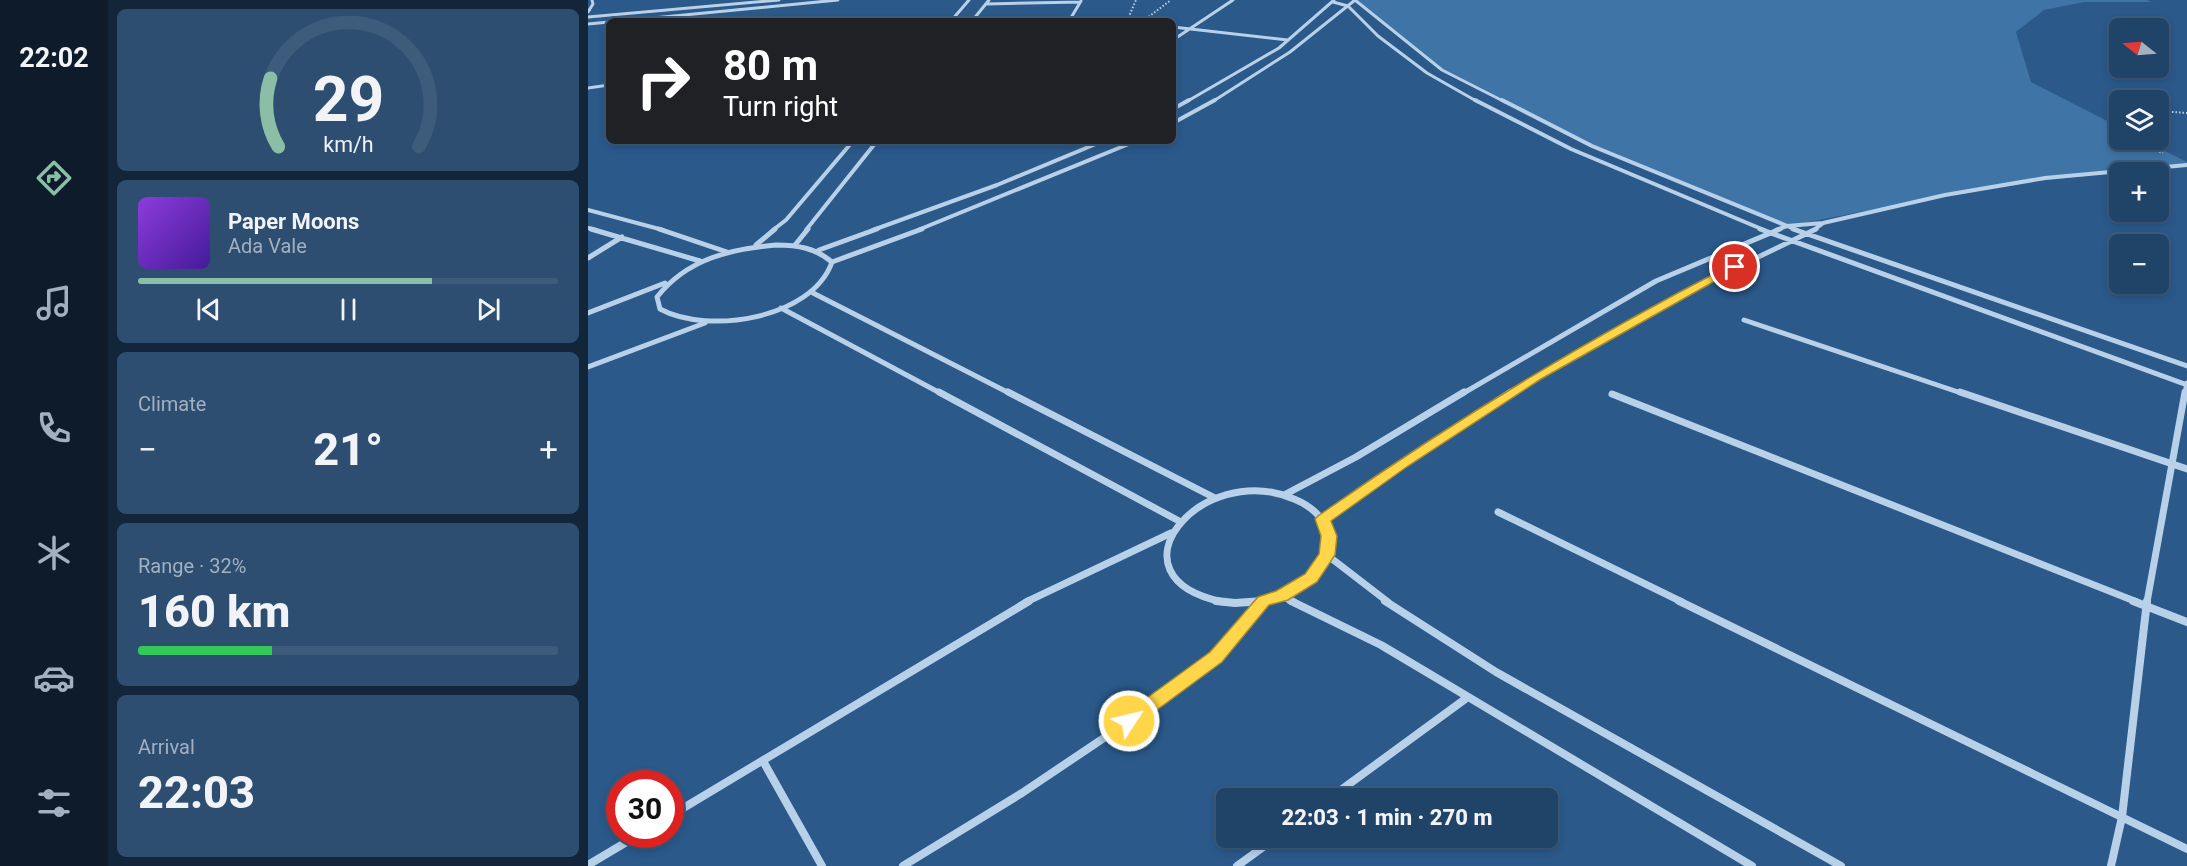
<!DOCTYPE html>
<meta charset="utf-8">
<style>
:root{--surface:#204368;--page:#2d4e71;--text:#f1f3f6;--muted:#a2b0c0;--line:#3d5c7c;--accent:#8abfa5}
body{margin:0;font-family:Roboto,sans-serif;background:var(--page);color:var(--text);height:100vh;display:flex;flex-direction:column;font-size:22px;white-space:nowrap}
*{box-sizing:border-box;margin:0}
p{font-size:20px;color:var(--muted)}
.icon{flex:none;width:33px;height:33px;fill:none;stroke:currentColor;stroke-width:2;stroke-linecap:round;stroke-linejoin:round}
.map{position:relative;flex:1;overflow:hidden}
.sheet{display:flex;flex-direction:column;gap:9px;padding:9px;background:#122539;width:480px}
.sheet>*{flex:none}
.guide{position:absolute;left:18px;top:18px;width:570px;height:126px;border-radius:9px;box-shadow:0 3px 9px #0003,0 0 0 2px var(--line);background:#202124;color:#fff;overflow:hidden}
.needle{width:39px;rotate:287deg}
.controls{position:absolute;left:1521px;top:18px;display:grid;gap:12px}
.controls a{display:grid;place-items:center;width:60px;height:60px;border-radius:9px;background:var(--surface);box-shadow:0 3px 9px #0003,0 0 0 2px var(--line);font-size:30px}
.speed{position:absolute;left:18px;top:770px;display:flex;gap:12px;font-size:30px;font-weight:700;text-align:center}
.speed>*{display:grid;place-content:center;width:78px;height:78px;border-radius:50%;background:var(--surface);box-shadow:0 3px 9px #0003,0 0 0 2px var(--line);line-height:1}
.speed .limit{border:9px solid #d22;background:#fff;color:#111}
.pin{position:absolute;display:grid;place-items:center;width:51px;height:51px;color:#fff;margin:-26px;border:3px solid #fff;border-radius:50%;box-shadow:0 2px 6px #0007}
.me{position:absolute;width:66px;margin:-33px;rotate:55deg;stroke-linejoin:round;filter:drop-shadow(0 0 4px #0008)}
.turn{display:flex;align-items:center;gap:21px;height:126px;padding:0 18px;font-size:27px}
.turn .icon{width:78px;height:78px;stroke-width:2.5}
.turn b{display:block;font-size:42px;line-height:51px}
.big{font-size:45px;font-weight:800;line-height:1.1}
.sheet .widget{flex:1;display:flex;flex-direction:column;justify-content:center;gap:9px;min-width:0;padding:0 21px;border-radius:9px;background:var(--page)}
.sheet .dial{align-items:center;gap:0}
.dial svg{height:156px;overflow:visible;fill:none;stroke:var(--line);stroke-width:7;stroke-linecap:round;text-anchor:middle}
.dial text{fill:var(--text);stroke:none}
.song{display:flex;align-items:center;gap:18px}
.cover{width:72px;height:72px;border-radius:9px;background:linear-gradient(135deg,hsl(270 70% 55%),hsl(260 70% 35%))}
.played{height:6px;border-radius:3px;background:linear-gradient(90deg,var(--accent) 70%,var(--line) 70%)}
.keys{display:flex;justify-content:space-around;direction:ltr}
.heat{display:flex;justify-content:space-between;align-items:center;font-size:33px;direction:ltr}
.charge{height:9px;border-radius:4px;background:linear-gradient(90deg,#34c759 32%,var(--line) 0)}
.trip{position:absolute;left:628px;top:788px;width:342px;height:60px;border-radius:9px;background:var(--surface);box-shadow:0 3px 9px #0003,0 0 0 2px var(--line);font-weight:800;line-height:60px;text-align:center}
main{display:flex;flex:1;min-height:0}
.menu{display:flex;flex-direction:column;width:108px;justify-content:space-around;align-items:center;background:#0d1b2a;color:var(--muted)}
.menu .icon{width:42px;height:42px}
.menu .on{color:var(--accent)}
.menu b{font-size:27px;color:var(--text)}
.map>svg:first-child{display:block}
</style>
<main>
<nav class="menu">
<b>22:02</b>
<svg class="icon on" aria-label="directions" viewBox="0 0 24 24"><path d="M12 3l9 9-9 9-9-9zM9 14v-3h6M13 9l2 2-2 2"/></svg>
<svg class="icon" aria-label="music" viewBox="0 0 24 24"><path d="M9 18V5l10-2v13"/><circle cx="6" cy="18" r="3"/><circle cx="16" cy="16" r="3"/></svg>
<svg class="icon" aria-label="phone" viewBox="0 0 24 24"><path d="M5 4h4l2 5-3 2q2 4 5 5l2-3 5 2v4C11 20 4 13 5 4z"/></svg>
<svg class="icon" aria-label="climate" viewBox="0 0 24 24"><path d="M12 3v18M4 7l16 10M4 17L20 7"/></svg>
<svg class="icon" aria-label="car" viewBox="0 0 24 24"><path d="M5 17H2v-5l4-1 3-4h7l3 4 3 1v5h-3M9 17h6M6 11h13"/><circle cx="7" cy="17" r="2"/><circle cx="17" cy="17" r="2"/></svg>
<svg class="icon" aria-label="filters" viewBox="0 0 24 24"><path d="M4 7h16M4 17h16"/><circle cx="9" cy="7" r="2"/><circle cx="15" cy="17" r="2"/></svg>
</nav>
<section class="sheet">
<div class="widget dial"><svg viewBox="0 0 100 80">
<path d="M14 69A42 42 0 1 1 86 69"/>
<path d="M14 69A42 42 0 0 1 10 34" stroke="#8abfa5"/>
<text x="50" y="56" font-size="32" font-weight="700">29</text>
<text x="50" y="72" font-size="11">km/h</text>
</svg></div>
<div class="widget">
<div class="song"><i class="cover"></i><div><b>Paper Moons</b><p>Ada Vale</p></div></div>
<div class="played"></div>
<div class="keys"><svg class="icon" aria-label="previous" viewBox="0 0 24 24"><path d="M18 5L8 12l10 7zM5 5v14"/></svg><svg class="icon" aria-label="pause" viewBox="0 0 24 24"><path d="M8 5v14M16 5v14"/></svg><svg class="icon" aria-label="next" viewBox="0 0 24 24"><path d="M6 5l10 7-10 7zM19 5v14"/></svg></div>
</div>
<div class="widget"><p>Climate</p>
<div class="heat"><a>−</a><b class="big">21°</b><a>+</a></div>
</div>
<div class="widget"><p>Range · 32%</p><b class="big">160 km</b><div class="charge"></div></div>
<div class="widget"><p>Arrival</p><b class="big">22:03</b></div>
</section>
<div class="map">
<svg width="1599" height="866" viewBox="0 0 1599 866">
<rect width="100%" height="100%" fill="#2a598a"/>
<!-- green -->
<path fill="#3f74a6" d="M 767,0 L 1559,0 L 1563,2 L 1496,2 L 1456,10 L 1428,32 L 1443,82 L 1531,127 L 1532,140 L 1555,140 L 1599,162 L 1599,165 L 1415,185 L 1199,226 L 1004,146 L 877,83 L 836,57 Z"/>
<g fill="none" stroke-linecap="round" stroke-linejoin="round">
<!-- path -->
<path stroke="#b8d1e9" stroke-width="2" stroke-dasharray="1.5 2" stroke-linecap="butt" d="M 539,21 L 548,0
M 555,21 L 583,0
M 1570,111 L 1599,113
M 1532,112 L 1523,117 L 1532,130
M 1542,140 L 1575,153"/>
<!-- minor-far4 -->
<path stroke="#b8d1e9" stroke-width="3" d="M 767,0 L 854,70 L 917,102
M 745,2 L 760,6 L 790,36 L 839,73 L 890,102
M 398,4 L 492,2
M 0,12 L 5,4 L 4,0
M 0,17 L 191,0
M 34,21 L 250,0
M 363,21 L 381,0
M 384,21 L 401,0
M 481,21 L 493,1
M 0,24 L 21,22
M 585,27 L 700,40
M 585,40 L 645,0
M 0,88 L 21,85
M 598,102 L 691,48 L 746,0
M 624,102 L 702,52 L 767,0"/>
<!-- minor-far3 -->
<path stroke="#b8d1e9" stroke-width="4" d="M 887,100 L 983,149 L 1176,230
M 914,100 L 1004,146 L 1209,230
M 585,109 L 601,100
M 585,123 L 627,100
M 0,210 L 75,230
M 0,228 L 8,230
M 185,230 L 198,220 L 265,141
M 218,230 L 289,141
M 285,230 L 409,185 L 515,141
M 330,230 L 548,141
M 1188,230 L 1199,226 L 1235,223 L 1357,195 L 1457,178 L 1599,165
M 1226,230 L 1234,224"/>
<!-- minor-far2 -->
<path stroke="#b8d1e9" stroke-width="5" d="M 3,229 L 112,261
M 71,229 L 139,252
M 1172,229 L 1599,385
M 1205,229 L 1599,366
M 168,245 L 187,229
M 188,245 C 210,245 227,248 244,262 C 224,319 120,335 72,309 L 69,297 C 99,259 142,249 188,245 Z
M 207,245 L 220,229
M 231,250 L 289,229
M 0,258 L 34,237
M 244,262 L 334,229
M 225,293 L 423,394
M 193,308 L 354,394
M 0,313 L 77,283
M 1156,320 L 1376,394
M 0,367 L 117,323
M 874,394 L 1068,281 L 1192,229
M 920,394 L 1094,294 L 1228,229
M 1597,394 L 1599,383"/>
<!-- minor-far1 -->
<path stroke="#b8d1e9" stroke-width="7" d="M 351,392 L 591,521
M 420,392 L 627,498
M 1372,392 L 1599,469
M 1024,394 L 1549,602
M 696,495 L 768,457 L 876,392
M 910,512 L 1094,602
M 735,519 L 923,392
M 739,555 L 800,602
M 694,596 L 706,602
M 438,602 L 583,533
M 635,602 C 514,577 613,459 706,499 C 721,505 737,517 740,534 C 745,566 717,582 694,596
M 668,602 L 694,596
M 1559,602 L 1597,392"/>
<!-- minor -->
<path stroke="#b8d1e9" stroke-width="8" d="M 628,601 L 647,603 L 676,601
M 703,601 L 793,645 L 1164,866
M 797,601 L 908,672 L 1253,866
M 1091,601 L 1599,849
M 1545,601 L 1599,622
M 175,761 L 234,866
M 742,798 L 880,697
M 82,816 L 441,601
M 0,865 L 52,834
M 315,866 L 434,793 L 559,709 L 628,657 L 675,601
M 649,866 L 689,837
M 1523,866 L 1534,817 L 1559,601"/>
</g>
<!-- route -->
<path fill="#ffd54a" stroke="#a68a30" stroke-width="1.5" d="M 1143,265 L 1152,267 L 953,379 L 820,466 L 743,521 L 749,536 L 747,555 L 729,582 L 700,600 L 681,605 L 634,662 L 547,726 L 541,728 L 534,726 L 531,721 L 534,716 L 622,652 L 670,597 L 688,591 L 717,574 L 731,554 L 733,536 L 727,519 L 730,516 C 862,423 999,339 1143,265 Z"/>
</svg>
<div class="controls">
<a><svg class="needle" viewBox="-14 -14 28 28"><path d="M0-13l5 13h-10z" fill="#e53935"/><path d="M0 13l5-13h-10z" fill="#a2b0c0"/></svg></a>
<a><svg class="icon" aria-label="layers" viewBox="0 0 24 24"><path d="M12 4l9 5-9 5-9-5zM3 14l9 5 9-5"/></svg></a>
<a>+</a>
<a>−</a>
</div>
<div class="speed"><div class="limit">30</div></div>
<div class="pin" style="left:1147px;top:267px;background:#d93025"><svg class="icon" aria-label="arrive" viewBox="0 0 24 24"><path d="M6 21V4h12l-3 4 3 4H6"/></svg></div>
<svg class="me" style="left:541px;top:721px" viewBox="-20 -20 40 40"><circle r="17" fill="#ffd54a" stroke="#fff" stroke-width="3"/><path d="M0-11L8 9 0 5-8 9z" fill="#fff"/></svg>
<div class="trip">22:03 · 1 min · 270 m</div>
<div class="guide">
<div class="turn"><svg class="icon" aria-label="right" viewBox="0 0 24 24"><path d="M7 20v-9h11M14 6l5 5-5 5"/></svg><div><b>80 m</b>Turn right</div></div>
</div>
</div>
</main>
